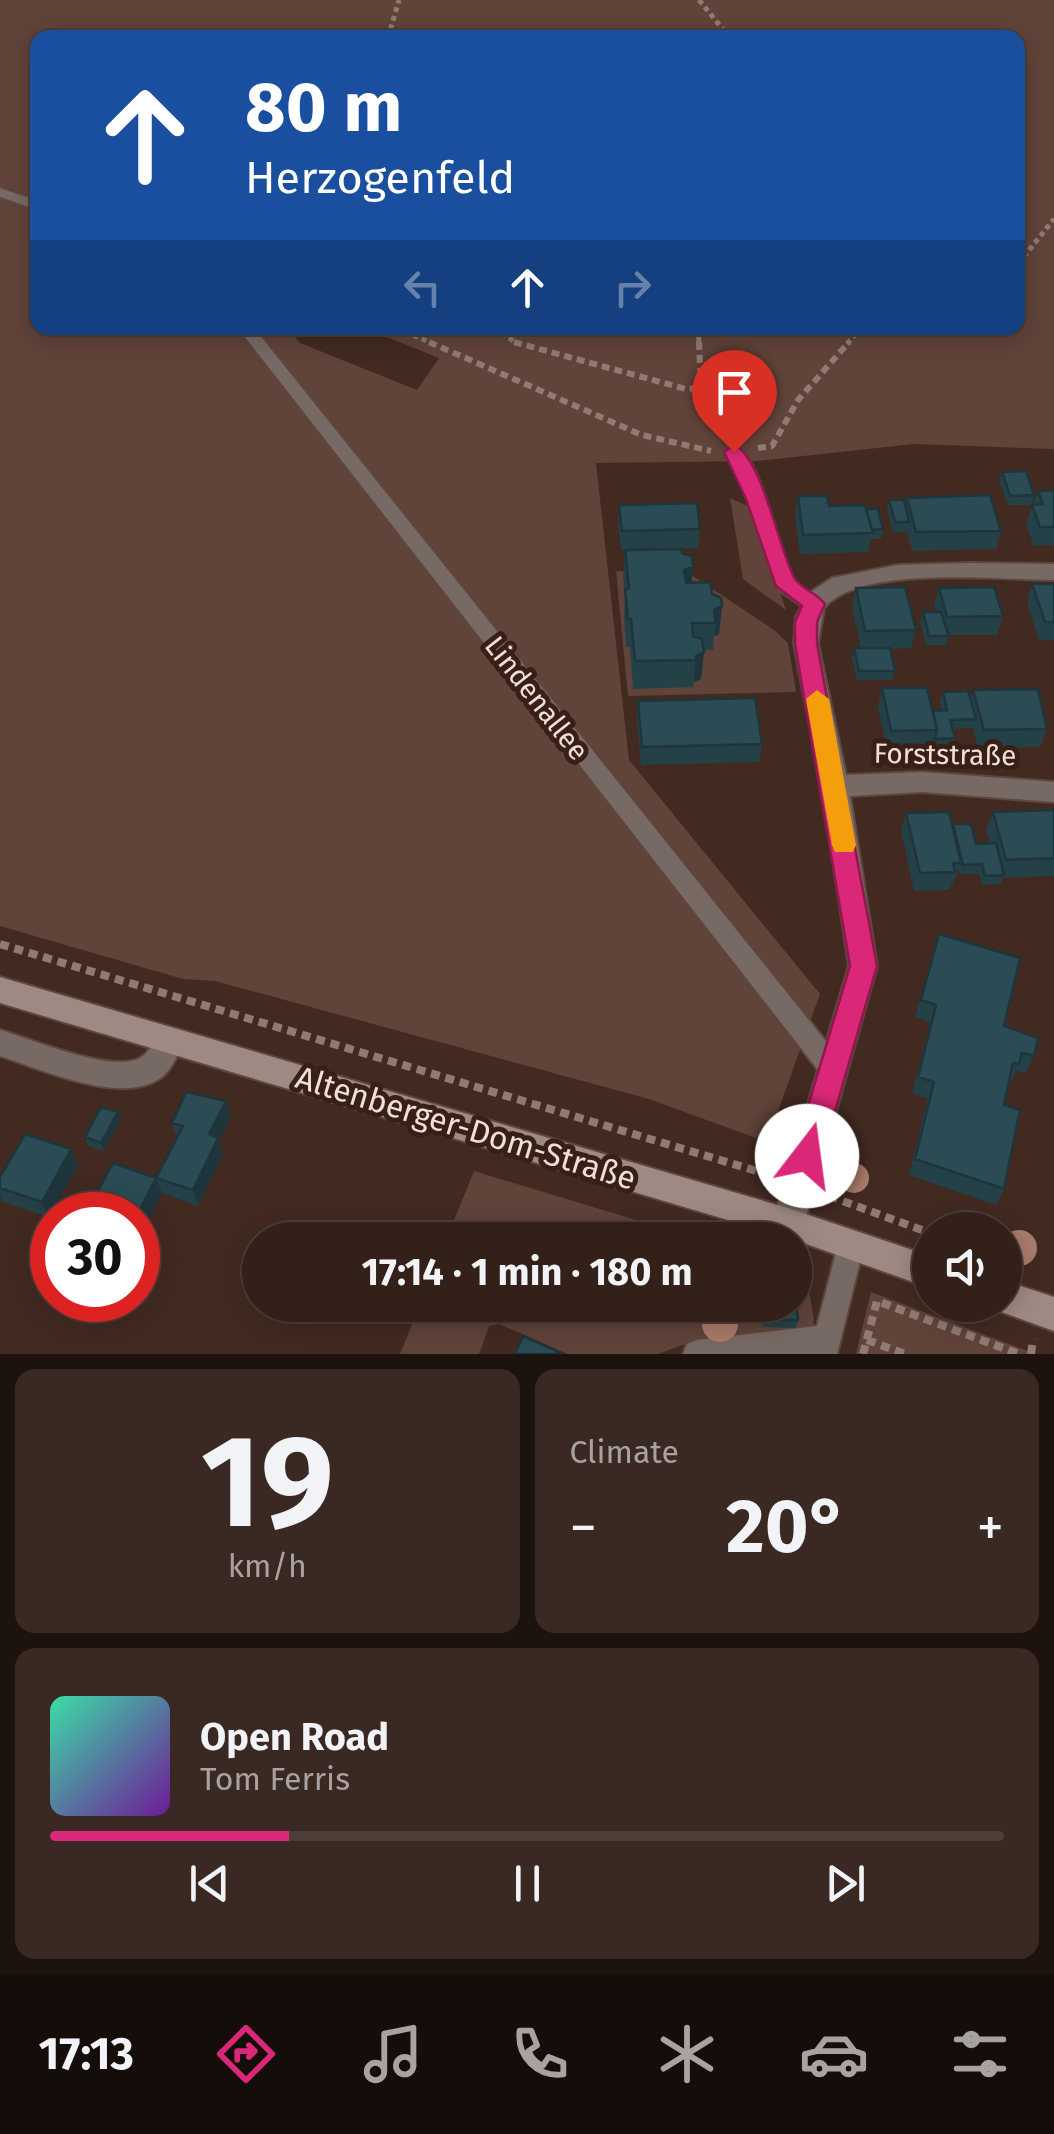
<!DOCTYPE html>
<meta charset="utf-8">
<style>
:root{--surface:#322019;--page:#3a2822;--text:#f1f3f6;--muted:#a8a3a2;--line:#4d3e38;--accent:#db2777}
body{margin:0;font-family:"Fira Sans",sans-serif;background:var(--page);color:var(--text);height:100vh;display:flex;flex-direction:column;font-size:38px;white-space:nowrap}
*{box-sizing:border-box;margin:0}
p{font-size:32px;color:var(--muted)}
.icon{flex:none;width:55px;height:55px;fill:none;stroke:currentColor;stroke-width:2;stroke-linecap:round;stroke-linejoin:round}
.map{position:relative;height:1354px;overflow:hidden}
.sheet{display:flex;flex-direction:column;gap:15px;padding:15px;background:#1c120e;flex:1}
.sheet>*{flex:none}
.top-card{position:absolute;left:30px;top:30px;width:995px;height:305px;border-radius:20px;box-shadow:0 5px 25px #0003,0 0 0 2px var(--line);background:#1a4fa0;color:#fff;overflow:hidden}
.fabs{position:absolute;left:912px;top:1212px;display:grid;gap:20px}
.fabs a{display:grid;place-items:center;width:110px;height:110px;border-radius:50%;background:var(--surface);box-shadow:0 5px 25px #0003,0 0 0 2px var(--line);font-size:50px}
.speed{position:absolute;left:30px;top:1192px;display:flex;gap:20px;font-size:50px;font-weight:700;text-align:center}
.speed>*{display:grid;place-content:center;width:130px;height:130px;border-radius:50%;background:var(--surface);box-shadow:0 5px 25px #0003,0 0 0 2px var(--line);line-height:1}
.speed .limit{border:15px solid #d22;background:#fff;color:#111}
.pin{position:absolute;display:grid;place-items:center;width:85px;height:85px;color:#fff;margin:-102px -42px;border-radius:50% 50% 50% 0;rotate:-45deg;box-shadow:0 0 10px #0007}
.pin .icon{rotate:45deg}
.me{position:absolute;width:110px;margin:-55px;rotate:15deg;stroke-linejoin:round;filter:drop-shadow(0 0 8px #0008)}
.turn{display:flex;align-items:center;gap:35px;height:210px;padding:0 50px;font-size:45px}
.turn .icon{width:130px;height:130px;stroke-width:2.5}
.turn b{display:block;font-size:70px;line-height:85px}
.lanes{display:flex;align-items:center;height:95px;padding:0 50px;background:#0003;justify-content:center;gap:50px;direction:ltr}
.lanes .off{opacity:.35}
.big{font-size:75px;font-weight:700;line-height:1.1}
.sheet .tile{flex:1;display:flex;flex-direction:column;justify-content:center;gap:15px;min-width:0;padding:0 35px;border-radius:20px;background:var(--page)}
.sheet .dial{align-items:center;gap:0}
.dial b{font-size:130px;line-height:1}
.song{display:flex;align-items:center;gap:30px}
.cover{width:120px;height:120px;border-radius:15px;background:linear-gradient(135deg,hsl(160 70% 55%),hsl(280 70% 35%))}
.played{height:10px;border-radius:5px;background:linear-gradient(90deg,var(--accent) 25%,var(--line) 25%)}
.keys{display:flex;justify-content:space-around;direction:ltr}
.heat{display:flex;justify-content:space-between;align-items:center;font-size:55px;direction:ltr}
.sheet .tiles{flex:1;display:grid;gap:15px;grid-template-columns:1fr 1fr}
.tile:last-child{grid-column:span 2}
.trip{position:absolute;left:242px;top:1222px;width:570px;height:100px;border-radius:50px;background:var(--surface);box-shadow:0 5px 25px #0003,0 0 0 2px var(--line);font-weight:700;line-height:100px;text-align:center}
.menu{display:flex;height:160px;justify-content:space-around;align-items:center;background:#140d0a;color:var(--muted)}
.menu .icon{width:70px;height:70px}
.menu .on{color:var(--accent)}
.menu b{font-size:45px;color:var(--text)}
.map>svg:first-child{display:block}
</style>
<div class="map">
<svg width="1054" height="1354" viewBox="0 0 1054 1354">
<rect width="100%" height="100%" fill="#422a21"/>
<!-- green -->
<path fill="#604339" d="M 0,0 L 1054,0 L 1054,449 L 914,444 L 757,461 L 596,463 L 629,760 L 820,994 L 767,1142 L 649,1099 L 215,981 L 183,979 L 0,926 L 0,196 L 37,210 L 38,328 L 288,328 L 300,343 L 417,390 L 439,358 L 364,328 L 1018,328 L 1018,38 L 38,38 L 37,200 L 0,186 Z
M 730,498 L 752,508 L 786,610 L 743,579 Z
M 616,571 L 690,574 L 774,630 L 788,643 L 796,692 L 628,696 Z
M 474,1171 L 702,1240 L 446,1240 Z
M 795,1268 L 806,1271 L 814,1320 L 811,1329 L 795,1337 L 691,1342 L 658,1354 L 568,1354 L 499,1324 L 489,1326 L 479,1354 L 400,1354 L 420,1305 L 795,1305 Z
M 871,1292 L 1036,1354 L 856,1354 Z"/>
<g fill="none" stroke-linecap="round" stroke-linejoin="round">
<!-- lane casing -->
<g stroke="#5e473f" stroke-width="4">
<path id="lane" d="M 0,188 L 38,201 L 38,210 L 0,197 Z
M 238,328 L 254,328 L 840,1059 L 843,1067 L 840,1075 L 831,1078 L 822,1075 Z
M 735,446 C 762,457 778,553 794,580 C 800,590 816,594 824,604 L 821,609 L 807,609 L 780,591 L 748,499 L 726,452 Z
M 851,1232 L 860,1236 L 864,1245 L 837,1354 L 683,1354 L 687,1344 L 697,1340 L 817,1326 L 838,1245 L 842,1236 Z"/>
</g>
<!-- street casing -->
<g stroke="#5e473f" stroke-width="4">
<path id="street" d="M 968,563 L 1054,564 L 1054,580 C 1000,580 860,564 824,608 L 818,644 L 846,775 L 922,772 L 1054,782 L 1054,802 L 922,792 L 850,796 L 877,966 L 804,1224 L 799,1235 L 788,1240 L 777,1235 L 772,1224 L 849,966 L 822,786 L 794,644 L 796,617 L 809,593 L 832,578 L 898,565 Z
M 169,1027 L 180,1031 L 184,1040 C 178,1053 172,1071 159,1079 C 119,1105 41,1069 0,1056 L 0,1030 C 31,1039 108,1072 138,1059 C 153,1053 153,1033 169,1027 Z"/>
</g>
<!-- secondary casing -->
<g stroke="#5e473f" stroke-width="4">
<path id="secondary" d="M 0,977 L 788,1208 L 930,1256 L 930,1288 L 795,1240 L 0,1003 Z
M 1005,1281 L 1054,1297 L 1054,1331 L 993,1309 L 992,1305 L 1005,1305 Z"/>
</g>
<!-- path-far2 -->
<path stroke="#907b74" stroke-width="5" stroke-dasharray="5 4" stroke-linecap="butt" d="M 699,0 L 730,38
M 388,38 L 399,0
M 1018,264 L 1054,219
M 397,328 L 434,344
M 494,328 L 518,344
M 698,328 L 699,344
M 847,344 L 861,328"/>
<!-- path-far1 -->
<path stroke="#907b74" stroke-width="6" stroke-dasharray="8 5" stroke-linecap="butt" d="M 429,342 L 642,435 L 711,451
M 514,342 L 686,389 L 701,388
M 699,342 L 701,388 L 727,437
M 758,448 L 772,446 L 798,400 L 849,342"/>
<!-- path -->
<path stroke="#907b74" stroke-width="8" stroke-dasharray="9 6" stroke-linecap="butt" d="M 0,944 L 770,1175
M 829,1196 L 930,1233
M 867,1340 L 905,1354
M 863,1354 L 877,1301 L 1019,1354
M 1031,1354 L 1033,1339"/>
<!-- lane -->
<use href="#lane" fill="#776a65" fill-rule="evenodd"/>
<!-- street -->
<use href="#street" fill="#776a65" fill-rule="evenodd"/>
<!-- secondary -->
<use href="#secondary" fill="#9e8a83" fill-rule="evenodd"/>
</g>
<!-- trees -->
<g fill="#a97b6b">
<circle cx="854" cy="1178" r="15"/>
<circle cx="1019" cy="1248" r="18"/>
<circle cx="720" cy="1324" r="18"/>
</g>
<!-- wall -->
<path fill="#254148" d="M 1002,472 L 1034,495 L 1032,505 L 1008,505 L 999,481 Z
M 1038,491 L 1054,491 L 1054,545 L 1034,546 L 1026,524 Z
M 798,496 L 829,506 L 866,509 L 883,529 L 881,539 L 871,539 L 869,552 L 800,554 L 795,515 Z
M 907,498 L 1001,531 L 996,549 L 912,551 L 907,532 L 893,532 L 887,510 L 889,500 L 906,506 Z
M 619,505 L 700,529 L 698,548 L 621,550 L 618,524 Z
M 625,550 L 682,553 L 693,567 L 692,582 L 712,594 L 722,606 L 719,634 L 714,636 L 713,650 L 704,650 L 701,679 L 694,682 L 693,687 L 633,689 L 630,647 L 626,647 L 624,616 L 625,596 L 623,577 Z
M 1032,584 L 1054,584 L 1054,640 L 1039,640 L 1027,603 Z
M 856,588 L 916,630 L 911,648 L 890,649 L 895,671 L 892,680 L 857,680 L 852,658 L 854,648 L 861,648 L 852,607 Z
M 939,588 L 1003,616 L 997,635 L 949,635 L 946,645 L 926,645 L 920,622 L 923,612 L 936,612 L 934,606 Z
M 882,688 L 933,710 L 942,710 L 940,701 L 943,692 L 971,700 L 973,690 L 1047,729 L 1040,747 L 978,748 L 973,728 L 952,729 L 955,738 L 952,748 L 887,750 L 878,707 Z
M 638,701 L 762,744 L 759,762 L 641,765 L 637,719 Z
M 1054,810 L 1054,876 L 1003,878 L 1001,884 L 982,885 L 979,874 L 960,874 L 959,870 L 949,890 L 914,891 L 901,831 L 906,813 L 952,827 L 976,844 L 990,843 L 986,830 L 993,812 Z
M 939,934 L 1004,1026 L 1034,1056 L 1026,1073 L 1016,1070 L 1012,1081 L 1009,1080 L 1004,1105 L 1004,1189 L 996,1205 L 909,1175 L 928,1098 L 912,1093 L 930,1023 L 915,1017 Z
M 226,1101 L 231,1117 L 219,1141 L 223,1154 L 198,1206 L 162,1193 L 138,1241 L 156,1178 L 177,1138 L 172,1123 Z
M 118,1112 L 121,1120 L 104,1151 L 88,1146 L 85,1137 Z
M 78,1165 L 49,1217 L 3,1202 L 0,1196 L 0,1177 Z
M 759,1305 L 798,1320 L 796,1328 L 763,1327 L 757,1312 Z"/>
<!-- shaded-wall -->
<path fill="#1e353b" d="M 693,567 L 690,595 L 682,598 L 684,570 Z
M 722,606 L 719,634 L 714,636 L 716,623 L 714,610 Z
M 704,652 L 701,679 L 694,682 L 696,656 Z
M 226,1101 L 231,1117 L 219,1141 L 223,1154 L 198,1206 L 193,1190 L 209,1134 Z
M 118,1112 L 121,1120 L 104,1151 L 101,1143 Z
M 71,1149 L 78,1165 L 49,1217 L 42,1202 Z
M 156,1178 L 162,1193 L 138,1241 L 137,1215 Z"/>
<!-- building -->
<path fill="#2b4c54" stroke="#1e353b" stroke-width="2.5" d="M 1026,471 L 1034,495 L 1010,496 L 1002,472 Z
M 1038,491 L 1054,491 L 1054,527 L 1040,527 L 1032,505 L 1043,504 Z
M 990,495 L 1001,531 L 916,532 L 907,498 Z
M 798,496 L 827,496 L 829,506 L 865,505 L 873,533 L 803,535 Z
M 889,500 L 904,500 L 909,522 L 895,522 Z
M 697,503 L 700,529 L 622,531 L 619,505 Z
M 866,509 L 878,509 L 883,529 L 872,530 Z
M 682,549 L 682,553 L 692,556 L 693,567 L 684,570 L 686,583 L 710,582 L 712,594 L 721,598 L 722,606 L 714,610 L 716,623 L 692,623 L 693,636 L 702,639 L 704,652 L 696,656 L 696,660 L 635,661 L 631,619 L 628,619 L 625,589 L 629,588 L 625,550 Z
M 1032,584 L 1054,584 L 1054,622 L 1045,622 Z
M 905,587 L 916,630 L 865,631 L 856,588 Z
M 994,587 L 1003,616 L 947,617 L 939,588 Z
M 923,612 L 941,612 L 949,636 L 929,636 Z
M 854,648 L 890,648 L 895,671 L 859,671 Z
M 882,688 L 927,688 L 937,730 L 891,731 Z
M 1038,689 L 1047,729 L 984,730 L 973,690 Z
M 968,691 L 976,719 L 950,720 L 955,738 L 935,739 L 937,730 L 933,711 L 947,710 L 943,692 Z
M 755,698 L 762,744 L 642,747 L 638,701 Z
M 1054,810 L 1054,858 L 1006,860 L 993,812 Z
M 949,812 L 961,863 L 953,863 L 955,872 L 920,873 L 906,813 Z
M 953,824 L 971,824 L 976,844 L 996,843 L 1004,875 L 985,876 L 982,864 L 963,865 Z
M 939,934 L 1020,958 L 1004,1026 L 1038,1038 L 1034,1056 L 1022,1053 L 1019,1064 L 1013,1063 L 1012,1067 L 1004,1105 L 1020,1110 L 1004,1189 L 915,1159 L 934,1082 L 918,1077 L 936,1005 L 921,1000 Z
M 186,1092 L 226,1101 L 209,1134 L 218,1138 L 193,1190 L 156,1178 L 183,1126 L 172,1123 Z
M 101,1107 L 118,1112 L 101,1143 L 85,1137 Z
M 25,1134 L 71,1149 L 42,1202 L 0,1188 L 0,1177 Z
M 113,1163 L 156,1178 L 137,1215 L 85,1215 Z
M 795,1294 L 798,1320 L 765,1320 L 760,1305 L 795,1305 Z
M 523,1336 L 563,1354 L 515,1354 Z"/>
<!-- route -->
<path fill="#db2777" stroke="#8e194d" stroke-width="2.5" d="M 734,445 C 761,454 780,553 795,579 C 802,589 817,593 825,604 L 817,622 L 817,644 L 877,966 L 822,1156 L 817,1165 L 807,1169 L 797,1165 L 793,1156 L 850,966 L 795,644 L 795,622 L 802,606 L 776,586 L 746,499 L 724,452 Z"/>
<!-- slow -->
<path fill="#f59e0b" d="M 817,690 L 829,699 L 856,845 L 853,852 L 835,852 L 832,845 L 806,699 Z"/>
<g text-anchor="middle" stroke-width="10" stroke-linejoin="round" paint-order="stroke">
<!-- street labels -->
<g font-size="28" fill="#f1e0da" stroke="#382017">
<text transform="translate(537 698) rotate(52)" y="10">Lindenallee</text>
<text transform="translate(945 754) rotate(1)" y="10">Forststraße</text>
</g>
<!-- near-street labels -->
<g font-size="32" fill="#f1e0da" stroke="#382017">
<text transform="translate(466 1128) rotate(17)" y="11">Altenberger-Dom-Straße</text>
</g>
</g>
</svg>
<div class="fabs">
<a><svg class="icon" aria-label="sound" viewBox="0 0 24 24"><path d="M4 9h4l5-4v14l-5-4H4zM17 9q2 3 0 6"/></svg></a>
</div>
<div class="speed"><div class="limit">30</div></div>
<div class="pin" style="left:734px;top:452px;background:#d93025"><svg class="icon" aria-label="arrive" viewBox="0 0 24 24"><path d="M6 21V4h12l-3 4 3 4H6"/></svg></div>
<svg class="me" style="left:807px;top:1156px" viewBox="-20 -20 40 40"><circle r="19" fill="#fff"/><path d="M0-13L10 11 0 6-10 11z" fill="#db2777"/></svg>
<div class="trip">17:14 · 1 min · 180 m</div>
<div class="top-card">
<div class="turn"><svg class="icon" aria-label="ahead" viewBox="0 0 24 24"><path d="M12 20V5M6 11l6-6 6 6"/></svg><div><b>80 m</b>Herzogenfeld</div></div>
<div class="lanes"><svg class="icon off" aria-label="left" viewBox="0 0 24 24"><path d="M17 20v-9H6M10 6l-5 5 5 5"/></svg><svg class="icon" aria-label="ahead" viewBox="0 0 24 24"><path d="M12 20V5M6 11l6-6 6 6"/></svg><svg class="icon off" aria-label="right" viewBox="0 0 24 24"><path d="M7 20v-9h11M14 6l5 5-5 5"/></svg></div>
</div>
</div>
<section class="sheet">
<div class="tiles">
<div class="tile dial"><b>19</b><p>km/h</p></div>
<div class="tile"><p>Climate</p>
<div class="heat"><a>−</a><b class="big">20°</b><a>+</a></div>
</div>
<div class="tile">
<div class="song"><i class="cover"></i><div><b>Open Road</b><p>Tom Ferris</p></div></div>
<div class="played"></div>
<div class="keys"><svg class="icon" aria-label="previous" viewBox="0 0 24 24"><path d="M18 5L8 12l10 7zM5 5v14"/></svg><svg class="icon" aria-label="pause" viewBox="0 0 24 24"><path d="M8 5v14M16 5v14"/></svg><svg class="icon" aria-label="next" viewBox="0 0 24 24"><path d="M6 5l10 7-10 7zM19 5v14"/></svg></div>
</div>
</div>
</section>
<nav class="menu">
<b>17:13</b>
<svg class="icon on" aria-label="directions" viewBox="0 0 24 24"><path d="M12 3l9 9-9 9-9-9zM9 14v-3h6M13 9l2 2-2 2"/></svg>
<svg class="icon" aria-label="music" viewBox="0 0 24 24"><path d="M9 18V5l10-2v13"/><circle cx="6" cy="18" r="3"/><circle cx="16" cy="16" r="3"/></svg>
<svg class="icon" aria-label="phone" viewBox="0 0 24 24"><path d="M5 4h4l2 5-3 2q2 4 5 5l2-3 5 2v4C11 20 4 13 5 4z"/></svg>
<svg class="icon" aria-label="climate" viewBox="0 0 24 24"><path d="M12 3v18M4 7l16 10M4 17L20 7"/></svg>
<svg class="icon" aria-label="car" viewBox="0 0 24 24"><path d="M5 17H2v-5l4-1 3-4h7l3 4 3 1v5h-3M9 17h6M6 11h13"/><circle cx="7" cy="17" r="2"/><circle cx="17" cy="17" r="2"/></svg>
<svg class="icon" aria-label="filters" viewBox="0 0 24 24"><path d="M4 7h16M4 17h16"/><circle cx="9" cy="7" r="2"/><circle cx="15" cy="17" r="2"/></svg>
</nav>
